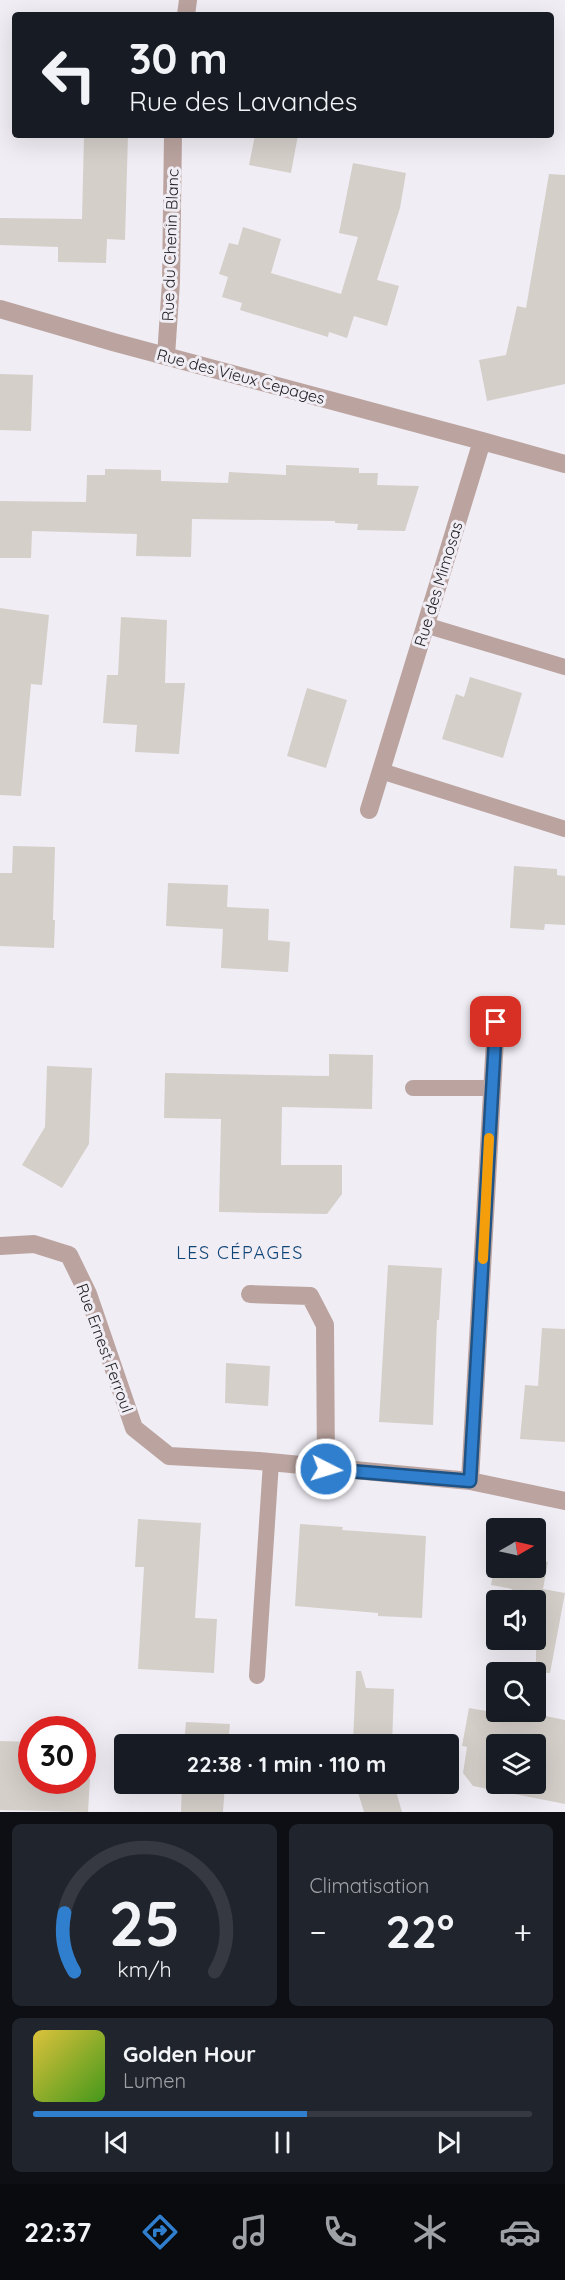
<!DOCTYPE html>
<html lang="fr">
<meta charset="utf-8">
<style>
:root{--surface:#171b24;--page:#20242c;--text:#f1f3f6;--muted:#9ea1a6;--line:#363941;--accent:#2f7fce}
body{margin:0;font-family:Quicksand,sans-serif;background:var(--page);color:var(--text);height:100vh;display:flex;flex-direction:column;font-size:22px;white-space:nowrap}
*{box-sizing:border-box;margin:0}
p{font-size:20px;color:var(--muted)}
.icon{flex:none;width:33px;height:33px;fill:none;stroke:currentColor;stroke-width:2;stroke-linecap:round;stroke-linejoin:round}
.map{position:relative;height:1812px;overflow:hidden}
.side{display:flex;flex-direction:column;gap:12px;padding:12px;background:#0d0f14;flex:1}
.side>*{flex:none}
.banner{position:absolute;left:12px;top:12px;width:542px;height:126px;border-radius:6px;box-shadow:0 6px 24px #0002;background:#171b24;color:var(--text);overflow:hidden}
.needle{width:39px;rotate:81deg}
.controls{position:absolute;left:486px;top:1518px;display:grid;gap:12px}
.controls a{display:grid;place-items:center;width:60px;height:60px;border-radius:6px;background:var(--surface);box-shadow:0 6px 24px #0002;font-size:30px}
.speed{position:absolute;left:18px;top:1716px;display:flex;gap:12px;font-size:30px;font-weight:700;text-align:center}
.speed>*{display:grid;place-content:center;width:78px;height:78px;border-radius:50%;background:var(--surface);box-shadow:0 6px 24px #0002;line-height:1}
.speed .limit{border:9px solid #d22;background:#fff;color:#111}
.pin{position:absolute;display:grid;place-items:center;width:51px;height:51px;color:#fff;margin:-26px;border-radius:12px;box-shadow:0 3px 9px #0006}
.me{position:absolute;width:66px;margin:-33px;rotate:95deg;stroke-linejoin:round;filter:drop-shadow(0 0 4px #0008)}
.turn{display:flex;align-items:center;gap:21px;height:126px;padding:0 18px;font-size:27px}
.turn .icon{width:78px;height:78px;stroke-width:2.5}
.turn b{display:block;font-size:42px;line-height:51px}
.big{font-size:45px;font-weight:700;line-height:1.1}
.side .tile{flex:1;display:flex;flex-direction:column;justify-content:center;gap:9px;min-width:0;padding:0 21px;border-radius:9px;background:var(--page)}
.side .dial{align-items:center;gap:0}
.dial svg{height:156px;overflow:visible;fill:none;stroke:var(--line);stroke-width:7;stroke-linecap:round;text-anchor:middle}
.dial text{fill:var(--text);stroke:none}
.song{display:flex;align-items:center;gap:18px}
.cover{width:72px;height:72px;border-radius:9px;background:linear-gradient(135deg,hsl(50 70% 55%),hsl(100 70% 35%))}
.played{height:6px;border-radius:3px;background:linear-gradient(90deg,var(--accent) 55%,var(--line) 55%)}
.keys{display:flex;justify-content:space-around;direction:ltr}
.heat{display:flex;justify-content:space-between;align-items:center;font-size:33px;direction:ltr}
.side .tiles{flex:1;display:grid;gap:12px;grid-template-columns:1fr 1fr}
.tile:last-child{grid-column:span 2}
.trip{position:absolute;left:114px;top:1734px;width:345px;height:60px;border-radius:6px;background:var(--surface);box-shadow:0 6px 24px #0002;font-weight:700;line-height:60px;text-align:center}
.menu{display:flex;height:96px;justify-content:space-around;align-items:center;background:#090b0e;color:var(--muted)}
.menu .icon{width:42px;height:42px}
.menu .on{color:var(--accent)}
.menu b{font-size:27px;color:var(--text)}
.map>svg:first-child{display:block}
</style>
<div class="map">
<svg width="565" height="1812" viewBox="0 0 565 1812">
<rect width="100%" height="100%" fill="#f0edf4"/>
<!-- building -->
<path fill="#d5cfca" fill-rule="evenodd" d="M 84,135 L 128,135 L 125,240 L 107,239 L 106,263 L 58,262 L 58,247 L 0,245 L 0,218 L 82,219 Z
M 255,135 L 298,135 L 291,173 L 249,165 Z
M 353,163 L 406,173 L 400,208 L 377,280 L 399,286 L 387,326 L 354,316 L 347,338 L 329,332 L 328,337 L 240,310 L 242,303 L 222,297 L 228,277 L 219,274 L 229,243 L 238,245 L 243,227 L 281,239 L 271,273 L 341,294 L 358,237 L 339,233 Z
M 549,174 L 565,175 L 565,384 L 487,401 L 479,360 L 506,355 L 517,306 L 526,308 Z
M 0,374 L 33,375 L 31,431 L 0,430 Z
M 286,465 L 359,468 L 359,473 L 378,473 L 377,485 L 419,486 L 405,531 L 357,530 L 358,524 L 335,523 L 335,521 L 192,519 L 191,557 L 136,556 L 137,534 L 32,531 L 31,558 L 0,558 L 0,501 L 86,502 L 87,475 L 105,475 L 105,469 L 161,470 L 161,481 L 228,483 L 229,472 L 286,475 Z
M 0,608 L 49,615 L 42,685 L 31,684 L 21,796 L 0,795 Z
M 121,617 L 167,620 L 165,683 L 185,683 L 179,754 L 135,752 L 137,725 L 103,723 L 107,675 L 118,675 Z
M 470,677 L 522,693 L 503,758 L 442,739 L 456,694 L 464,697 Z
M 307,688 L 347,700 L 326,768 L 287,756 Z
M 13,846 L 55,847 L 53,920 L 55,920 L 54,948 L 0,946 L 0,873 L 12,873 Z
M 514,866 L 557,869 L 557,875 L 565,876 L 565,925 L 545,924 L 544,930 L 510,928 Z
M 168,883 L 228,885 L 227,907 L 269,909 L 268,940 L 290,942 L 288,972 L 221,968 L 223,929 L 166,926 Z
M 329,1054 L 373,1055 L 372,1109 L 282,1107 L 281,1165 L 342,1165 L 342,1194 L 327,1214 L 219,1212 L 221,1119 L 164,1118 L 165,1073 L 329,1076 Z
M 47,1066 L 92,1068 L 89,1144 L 62,1188 L 22,1165 L 45,1127 Z
M 388,1265 L 442,1268 L 439,1320 L 437,1320 L 433,1425 L 379,1422 Z
M 542,1328 L 565,1329 L 565,1442 L 520,1439 L 525,1385 L 538,1386 Z
M 226,1363 L 270,1366 L 268,1406 L 225,1403 Z
M 138,1519 L 201,1523 L 195,1618 L 217,1619 L 214,1673 L 138,1669 L 144,1567 L 135,1567 Z
M 300,1524 L 343,1527 L 342,1530 L 426,1536 L 422,1618 L 378,1616 L 378,1613 L 295,1606 Z
M 496,1557 L 496,1568 L 536,1568 L 536,1560 L 548,1562 L 543,1589 L 565,1593 L 550,1673 L 536,1672 L 536,1600 L 510,1600 L 512,1589 L 491,1585 Z
M 356,1671 L 361,1671 L 366,1688 L 394,1689 L 392,1744 L 353,1744 Z
M 469,1708 L 536,1720 L 536,1714 L 565,1720 L 565,1804 L 473,1786 L 463,1773 L 467,1747 L 462,1746 ZM 496,1744 L 536,1744 L 536,1784 L 496,1784 Z
M 186,1722 L 230,1724 L 228,1744 L 184,1744 Z
M 0,1741 L 32,1742 L 32,1780 L 82,1780 L 82,1744 L 92,1744 L 88,1812 L 0,1810 Z
M 182,1784 L 225,1784 L 223,1812 L 181,1812 Z
M 351,1784 L 394,1784 L 402,1812 L 364,1812 L 357,1789 L 351,1789 Z"/>
<g fill="none" stroke-linecap="round" stroke-linejoin="round">
<!-- service -->
<path stroke="#bba4a0" stroke-width="16" d="M 425,625 L 565,667
M 381,771 L 565,829
M 413,1088 L 492,1088
M 257,1676 L 271,1462"/>
<!-- minor -->
<path stroke="#bba4a0" stroke-width="18" d="M 186,15 L 188,0
M 0,309 L 113,342 L 482,441
M 166,356 L 171,282 L 173,135
M 369,810 L 482,441 L 565,464
M 0,1246 L 34,1244 L 69,1255 L 88,1294 L 134,1428 L 169,1456 L 259,1461 L 470,1481 L 565,1501
M 250,1294 L 310,1296 L 325,1325 L 326,1469
M 470,1481 L 496,1022"/>
</g>
<g fill="none" stroke-linecap="round" stroke-linejoin="round">
<!-- route casing -->
<g stroke="#1f5386" stroke-width="15">
<path id="route" d="M 326,1469 L 470,1481 L 496,1022"/>
</g>
<!-- route -->
<use href="#route" stroke="#2f7fce" stroke-width="10"/>
<!-- slow -->
<path stroke="#f59e0b" stroke-width="10" d="M 483,1259 L 489,1138"/>
</g>
<g text-anchor="middle" stroke-width="6" stroke-linejoin="round" paint-order="stroke">
<!-- street labels -->
<g font-size="16" fill="#232225" stroke="#f0edf4">
<text transform="translate(170 245) rotate(-88)" y="6">Rue du Chenin Blanc</text>
<text transform="translate(241 376) rotate(15)" y="6">Rue des Vieux Cepages</text>
<text transform="translate(438 584) rotate(-73)" y="6">Rue des Mimosas</text>
<text transform="translate(105 1348) rotate(70)" y="6">Rue Ernest Ferroul</text>
</g>
<!-- neighbourhood labels -->
<g font-size="18" letter-spacing="1.5" fill="#0f4476" stroke="#f0edf4">
<text x="240" y="1259">LES CÉPAGES</text>
</g>
</g>
</svg>
<div class="controls">
<a><svg class="needle" viewBox="-14 -14 28 28"><path d="M0-13l5 13h-10z" fill="#e53935"/><path d="M0 13l5-13h-10z" fill="#9ea1a6"/></svg></a>
<a><svg class="icon" aria-label="sound" viewBox="0 0 24 24"><path d="M4 9h4l5-4v14l-5-4H4zM17 9q2 3 0 6"/></svg></a>
<a><svg class="icon" aria-label="search" viewBox="0 0 24 24"><circle cx="10" cy="10" r="6"/><path d="M15 15l6 6"/></svg></a>
<a><svg class="icon" aria-label="layers" viewBox="0 0 24 24"><path d="M12 4l9 5-9 5-9-5zM3 14l9 5 9-5"/></svg></a>
</div>
<div class="speed"><div class="limit">30</div></div>
<div class="pin" style="left:496px;top:1022px;background:#d93025"><svg class="icon" aria-label="arrive" viewBox="0 0 24 24"><path d="M6 21V4h12l-3 4 3 4H6"/></svg></div>
<svg class="me" style="left:326px;top:1469px" viewBox="-20 -20 40 40"><circle r="17" fill="#2f7fce" stroke="#fff" stroke-width="3"/><path d="M0-11L8 9 0 5-8 9z" fill="#fff"/></svg>
<div class="trip">22:38 · 1 min · 110 m</div>
<div class="banner">
<div class="turn"><svg class="icon" aria-label="left" viewBox="0 0 24 24"><path d="M17 20v-9H6M10 6l-5 5 5 5"/></svg><div><b>30 m</b>Rue des Lavandes</div></div>
</div>
</div>
<section class="side">
<div class="tiles">
<div class="tile dial"><svg viewBox="0 0 100 80">
<path d="M14 69A42 42 0 1 1 86 69"/>
<path d="M14 69A42 42 0 0 1 9 39" stroke="#2f7fce"/>
<text x="50" y="56" font-size="32" font-weight="700">25</text>
<text x="50" y="72" font-size="11">km/h</text>
</svg></div>
<div class="tile"><p>Climatisation</p>
<div class="heat"><a>−</a><b class="big">22°</b><a>+</a></div>
</div>
<div class="tile">
<div class="song"><i class="cover"></i><div><b>Golden Hour</b><p>Lumen</p></div></div>
<div class="played"></div>
<div class="keys"><svg class="icon" aria-label="previous" viewBox="0 0 24 24"><path d="M18 5L8 12l10 7zM5 5v14"/></svg><svg class="icon" aria-label="pause" viewBox="0 0 24 24"><path d="M8 5v14M16 5v14"/></svg><svg class="icon" aria-label="next" viewBox="0 0 24 24"><path d="M6 5l10 7-10 7zM19 5v14"/></svg></div>
</div>
</div>
</section>
<nav class="menu">
<b>22:37</b>
<svg class="icon on" aria-label="directions" viewBox="0 0 24 24"><path d="M12 3l9 9-9 9-9-9zM9 14v-3h6M13 9l2 2-2 2"/></svg>
<svg class="icon" aria-label="music" viewBox="0 0 24 24"><path d="M9 18V5l10-2v13"/><circle cx="6" cy="18" r="3"/><circle cx="16" cy="16" r="3"/></svg>
<svg class="icon" aria-label="phone" viewBox="0 0 24 24"><path d="M5 4h4l2 5-3 2q2 4 5 5l2-3 5 2v4C11 20 4 13 5 4z"/></svg>
<svg class="icon" aria-label="climate" viewBox="0 0 24 24"><path d="M12 3v18M4 7l16 10M4 17L20 7"/></svg>
<svg class="icon" aria-label="car" viewBox="0 0 24 24"><path d="M5 17H2v-5l4-1 3-4h7l3 4 3 1v5h-3M9 17h6M6 11h13"/><circle cx="7" cy="17" r="2"/><circle cx="17" cy="17" r="2"/></svg>
</nav>
